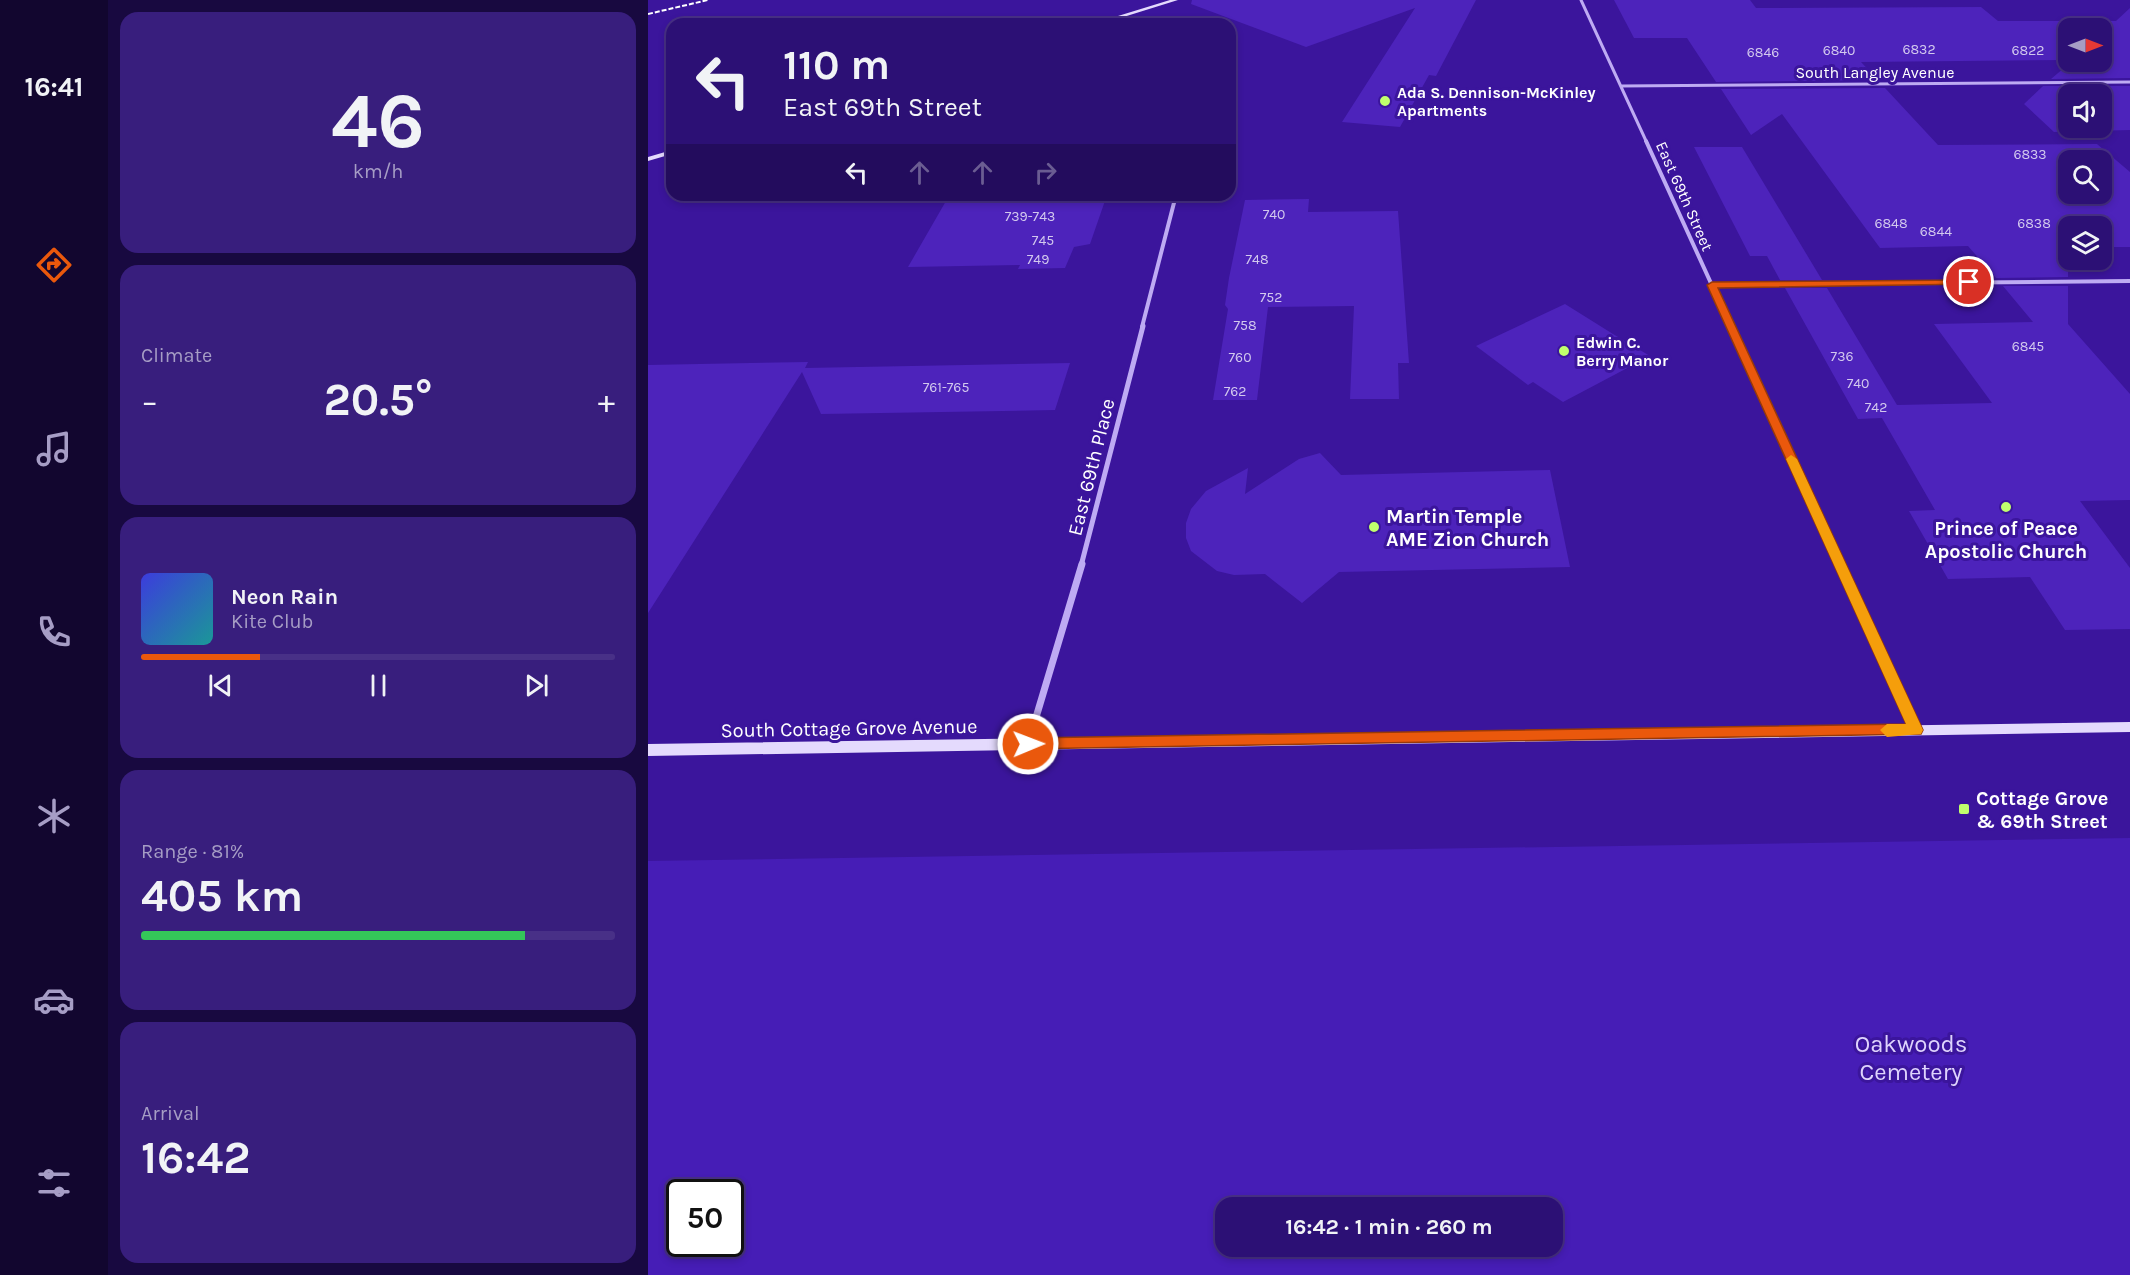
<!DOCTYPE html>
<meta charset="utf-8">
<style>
:root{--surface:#2c1075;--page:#381e7d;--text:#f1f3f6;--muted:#a69dc5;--line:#483087;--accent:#ea580c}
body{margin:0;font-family:Karla,sans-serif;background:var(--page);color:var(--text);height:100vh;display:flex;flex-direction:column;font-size:22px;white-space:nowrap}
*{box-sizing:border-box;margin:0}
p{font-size:20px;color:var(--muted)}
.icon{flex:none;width:33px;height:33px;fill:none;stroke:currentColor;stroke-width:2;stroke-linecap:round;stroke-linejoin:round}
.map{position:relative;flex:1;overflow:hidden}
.sheet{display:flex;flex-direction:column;gap:12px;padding:12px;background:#180940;width:540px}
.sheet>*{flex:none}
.banner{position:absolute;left:18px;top:18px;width:570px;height:183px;border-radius:18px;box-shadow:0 3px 9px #0003,0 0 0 2px var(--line);background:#2c1075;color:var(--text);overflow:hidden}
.needle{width:39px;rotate:90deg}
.fabs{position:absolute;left:1410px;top:18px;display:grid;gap:12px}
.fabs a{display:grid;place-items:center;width:54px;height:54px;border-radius:12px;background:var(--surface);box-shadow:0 3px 9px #0003,0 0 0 2px var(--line);font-size:30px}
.speed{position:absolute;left:18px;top:1179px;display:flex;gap:12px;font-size:30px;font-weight:700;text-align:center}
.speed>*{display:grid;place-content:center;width:78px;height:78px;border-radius:50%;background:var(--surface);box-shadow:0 3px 9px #0003,0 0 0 2px var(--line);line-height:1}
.speed .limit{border:3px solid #111;border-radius:9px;background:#fff;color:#111}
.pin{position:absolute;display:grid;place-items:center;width:51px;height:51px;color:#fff;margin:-26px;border:3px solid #fff;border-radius:50%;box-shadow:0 2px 6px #0007}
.me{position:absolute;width:66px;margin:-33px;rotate:89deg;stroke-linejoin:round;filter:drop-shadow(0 0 4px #0008)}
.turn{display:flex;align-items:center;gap:21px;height:126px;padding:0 18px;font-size:27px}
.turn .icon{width:78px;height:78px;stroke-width:2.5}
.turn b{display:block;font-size:42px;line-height:51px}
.lanes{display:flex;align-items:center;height:57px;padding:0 18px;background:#0003;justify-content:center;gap:30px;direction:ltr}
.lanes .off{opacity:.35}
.big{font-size:45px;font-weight:700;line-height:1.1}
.sheet .widget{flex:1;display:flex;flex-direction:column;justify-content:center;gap:9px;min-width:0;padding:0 21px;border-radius:18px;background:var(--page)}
.sheet .dial{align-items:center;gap:0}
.dial b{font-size:78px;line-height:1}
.song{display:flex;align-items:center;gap:18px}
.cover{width:72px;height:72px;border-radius:9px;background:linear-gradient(135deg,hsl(240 70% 55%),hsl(180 70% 35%))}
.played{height:6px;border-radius:3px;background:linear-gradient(90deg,var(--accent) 25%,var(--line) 25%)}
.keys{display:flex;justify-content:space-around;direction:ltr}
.heat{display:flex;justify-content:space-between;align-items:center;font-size:33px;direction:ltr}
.charge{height:9px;border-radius:4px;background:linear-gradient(90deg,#34c759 81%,var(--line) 0)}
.trip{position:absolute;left:567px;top:1197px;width:348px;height:60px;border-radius:18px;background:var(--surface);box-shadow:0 3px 9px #0003,0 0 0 2px var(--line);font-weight:700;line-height:60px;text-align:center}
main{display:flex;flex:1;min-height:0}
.dock{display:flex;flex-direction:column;width:108px;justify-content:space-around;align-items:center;background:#12062f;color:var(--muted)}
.dock .icon{width:42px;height:42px}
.dock .on{color:var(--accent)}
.dock b{font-size:27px;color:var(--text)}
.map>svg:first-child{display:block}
</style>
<main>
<nav class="dock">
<b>16:41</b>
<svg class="icon on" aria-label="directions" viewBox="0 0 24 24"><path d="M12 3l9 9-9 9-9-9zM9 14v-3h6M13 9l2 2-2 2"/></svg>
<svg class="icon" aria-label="music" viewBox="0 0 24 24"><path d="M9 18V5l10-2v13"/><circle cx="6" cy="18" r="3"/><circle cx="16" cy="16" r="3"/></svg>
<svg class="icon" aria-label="phone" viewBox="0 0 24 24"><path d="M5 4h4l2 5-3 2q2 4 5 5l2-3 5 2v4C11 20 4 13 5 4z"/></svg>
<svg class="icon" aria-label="climate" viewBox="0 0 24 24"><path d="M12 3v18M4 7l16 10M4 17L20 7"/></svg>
<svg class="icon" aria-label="car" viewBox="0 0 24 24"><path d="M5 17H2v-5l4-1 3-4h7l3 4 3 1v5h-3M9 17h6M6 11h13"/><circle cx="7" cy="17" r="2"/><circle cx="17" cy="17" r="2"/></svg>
<svg class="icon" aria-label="filters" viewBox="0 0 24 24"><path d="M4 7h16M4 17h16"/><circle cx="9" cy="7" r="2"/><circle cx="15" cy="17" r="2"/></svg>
</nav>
<section class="sheet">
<div class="widget dial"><b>46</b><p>km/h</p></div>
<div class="widget"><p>Climate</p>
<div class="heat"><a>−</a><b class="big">20.5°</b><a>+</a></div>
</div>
<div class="widget">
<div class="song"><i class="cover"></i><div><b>Neon Rain</b><p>Kite Club</p></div></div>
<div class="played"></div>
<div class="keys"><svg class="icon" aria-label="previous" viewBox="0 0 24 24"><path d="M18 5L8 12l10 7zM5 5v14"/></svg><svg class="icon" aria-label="pause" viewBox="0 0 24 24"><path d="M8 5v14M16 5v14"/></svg><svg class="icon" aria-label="next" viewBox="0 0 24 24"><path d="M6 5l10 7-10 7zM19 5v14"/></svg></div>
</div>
<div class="widget"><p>Range · 81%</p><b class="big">405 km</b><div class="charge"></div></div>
<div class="widget"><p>Arrival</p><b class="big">16:42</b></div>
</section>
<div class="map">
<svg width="1482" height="1275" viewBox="0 0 1482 1275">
<rect width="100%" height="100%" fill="#3b159c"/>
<!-- green -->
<path fill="#461db6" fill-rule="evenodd" d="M 1482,838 L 1482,1275 L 0,1275 L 0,861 ZM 32,1192 L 82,1192 L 82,1244 L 32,1244 ZM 578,1208 L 904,1208 L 904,1246 L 578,1246 Z"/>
<!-- building -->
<path fill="#4d23bb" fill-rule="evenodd" d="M 544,0 L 828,0 L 788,76 L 781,75 L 752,127 L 694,122 L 767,8 L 658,47 L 543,4 Z
M 966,0 L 1102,0 L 1108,8 L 1333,7 L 1350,21 L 1468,21 L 1482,8 L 1482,78 L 1403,79 L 1423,62 L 1454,62 L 1454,28 L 1420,28 L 1420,60 L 1213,62 L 1230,80 L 1068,82 L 1039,38 L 986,38 Z
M 1395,86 L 1482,86 L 1482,130 L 1406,132 L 1376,104 ZM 1420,94 L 1454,94 L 1454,128 L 1420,128 Z
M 1237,88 L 1290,145 L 1449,144 L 1482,172 L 1482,247 L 1454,247 L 1454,226 L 1420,226 L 1420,277 L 1348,278 L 1320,246 L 1232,248 L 1134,114 L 1103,135 L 1073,89 ZM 1420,160 L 1454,160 L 1454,194 L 1420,194 Z
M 1046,147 L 1094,147 L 1174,280 L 1132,280 L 1119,256 L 1102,256 Z
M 392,195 L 459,195 L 442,244 L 426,247 L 417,268 L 370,269 L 372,265 L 260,267 L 298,201 L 389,201 Z
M 661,199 L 660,212 L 750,211 L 761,363 L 750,363 L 751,399 L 702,399 L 706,306 L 620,307 L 609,400 L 565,400 L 580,309 L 577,305 L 581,278 L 597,200 Z
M 1355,286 L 1420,286 L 1420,324 L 1482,394 L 1482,500 L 1432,501 L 1482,568 L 1482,629 L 1417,630 L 1382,577 L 1300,579 L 1261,511 L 1287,510 L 1234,418 L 1210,419 L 1137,288 L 1179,288 L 1249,405 L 1344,403 L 1286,324 L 1385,322 Z
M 917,304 L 965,334 L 1002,356 L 915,402 L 885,382 L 880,385 L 828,346 Z
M 160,362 L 157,368 L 422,363 L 407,410 L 173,414 L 154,372 L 0,613 L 0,365 Z
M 672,453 L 693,475 L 902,470 L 922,567 L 691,572 L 654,603 L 617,574 L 586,575 L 569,571 L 543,551 L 538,538 L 538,523 L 543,509 L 558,491 L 600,468 L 597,494 L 651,459 Z"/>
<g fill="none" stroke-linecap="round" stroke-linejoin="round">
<!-- street-far3 -->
<path stroke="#beabf3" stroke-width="3" d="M 933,0 L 999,143
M 973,86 L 1482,82"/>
<!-- street-far2 -->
<path stroke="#beabf3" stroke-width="4" d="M 998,141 L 1083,327
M 1064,285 L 1482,281
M 494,327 L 528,195"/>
<!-- street-far1 -->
<path stroke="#beabf3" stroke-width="5" d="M 1082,326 L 1193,566
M 433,566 L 495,326"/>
<!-- street -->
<path stroke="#beabf3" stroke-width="7" d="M 1192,564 L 1268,730
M 380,744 L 434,564"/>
<!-- secondary -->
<path fill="#e4dafd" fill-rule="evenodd" d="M 522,0 L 530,0 L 453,24 L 444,24 Z
M 24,150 L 24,154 L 0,161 L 0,157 Z
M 1482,722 L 1482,732 L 0,756 L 0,744 Z"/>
<!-- rail -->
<path stroke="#fff" stroke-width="2" stroke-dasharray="5 2" stroke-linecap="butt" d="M 0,14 L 60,0"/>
</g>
<!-- route -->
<path fill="#ea580c" stroke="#983908" stroke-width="1.5" d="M 1321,280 L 1326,282 L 1324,284 L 1070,288 L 1275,730 L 1273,734 L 375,749 L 373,744 L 380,738 L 1258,724 L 1059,285 L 1064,282 Z"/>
<!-- slow -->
<path fill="#f59e0b" d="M 1143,455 L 1149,459 L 1275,730 L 1273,734 L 1239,737 L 1232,730 L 1239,724 L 1258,724 L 1138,459 Z"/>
<!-- markers -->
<g fill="#c0ff6d" stroke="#3b159c" stroke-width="2">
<circle cx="737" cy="101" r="6"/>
<circle cx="916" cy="351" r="6"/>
<circle cx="1358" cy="507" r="6"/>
<circle cx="726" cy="527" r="6"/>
<rect x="1310" y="803" width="12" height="12" rx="3"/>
</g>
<g text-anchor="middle" stroke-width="6" stroke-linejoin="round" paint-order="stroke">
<!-- far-number labels -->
<g font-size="14" fill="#d2c8ee">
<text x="1271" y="54">6832</text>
<text x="1191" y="55">6840</text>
<text x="1380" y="55">6822</text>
<text x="1115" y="57">6846</text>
<text x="1382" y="159">6833</text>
<text x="626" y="219">740</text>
<text x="382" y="221">739-743</text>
<text x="1243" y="228">6848</text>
<text x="1386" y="228">6838</text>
<text x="1288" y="236">6844</text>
<text x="395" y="245">745</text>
<text x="390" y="264">749</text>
<text x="609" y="264">748</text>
<text x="623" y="302">752</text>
<text x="597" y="330">758</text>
<text x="1380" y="351">6845</text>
<text x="1194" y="361">736</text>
<text x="592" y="362">760</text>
<text x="1210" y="388">740</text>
<text x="298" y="392">761-765</text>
<text x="587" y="396">762</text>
<text x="1228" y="412">742</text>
</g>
<!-- far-street labels -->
<g font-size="16" fill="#fff" stroke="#3b159c">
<text x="1227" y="78">South Langley Avenue</text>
<text transform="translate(1037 196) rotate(66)" y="6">East 69th Street</text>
</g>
<!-- far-poi labels -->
<g font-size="16" font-weight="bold" fill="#fff" stroke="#3b159c" text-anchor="start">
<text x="749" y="98">Ada S. Dennison-McKinley<tspan x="749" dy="18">Apartments</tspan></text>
<text x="928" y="348">Edwin C.<tspan x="928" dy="18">Berry Manor</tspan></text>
</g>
<!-- street labels -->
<g font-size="20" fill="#fff" stroke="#3b159c">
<text transform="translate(443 467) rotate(-76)" y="7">East 69th Place</text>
<text transform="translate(201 728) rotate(-1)" y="7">South Cottage Grove Avenue</text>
</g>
<!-- poi labels -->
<g font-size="20" font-weight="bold" fill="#fff" stroke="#3b159c" text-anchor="start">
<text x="738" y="523">Martin Temple<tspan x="738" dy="23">AME Zion Church</tspan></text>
<text x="1358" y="535" text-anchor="middle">Prince of Peace<tspan x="1358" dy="23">Apostolic Church</tspan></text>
<text x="1328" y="805">Cottage Grove<tspan x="1328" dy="23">&amp; 69th Street</tspan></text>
</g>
<!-- near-park labels -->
<g font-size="24" fill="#ded3fd" stroke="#3b159c">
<text x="1263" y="1052">Oakwoods<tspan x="1263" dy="28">Cemetery</tspan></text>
</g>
</g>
</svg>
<div class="fabs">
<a><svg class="needle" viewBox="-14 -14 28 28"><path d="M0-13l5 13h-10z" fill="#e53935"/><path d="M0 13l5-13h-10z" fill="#a69dc5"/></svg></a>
<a><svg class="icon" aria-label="sound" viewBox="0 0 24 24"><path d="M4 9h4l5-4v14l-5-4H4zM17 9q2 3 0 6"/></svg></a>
<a><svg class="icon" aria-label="search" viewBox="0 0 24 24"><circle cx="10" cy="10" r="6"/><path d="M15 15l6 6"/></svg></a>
<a><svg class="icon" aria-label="layers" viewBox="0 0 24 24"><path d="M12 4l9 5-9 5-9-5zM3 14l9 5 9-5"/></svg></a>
</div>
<div class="speed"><div class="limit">50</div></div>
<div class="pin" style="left:1321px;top:282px;background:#d93025"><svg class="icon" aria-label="arrive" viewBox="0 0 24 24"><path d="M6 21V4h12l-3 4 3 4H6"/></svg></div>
<svg class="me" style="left:380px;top:744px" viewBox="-20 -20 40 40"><circle r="17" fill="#ea580c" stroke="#fff" stroke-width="3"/><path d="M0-11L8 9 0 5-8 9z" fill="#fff"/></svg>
<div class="trip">16:42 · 1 min · 260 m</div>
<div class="banner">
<div class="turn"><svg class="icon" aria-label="left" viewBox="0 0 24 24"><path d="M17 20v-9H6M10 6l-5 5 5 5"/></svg><div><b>110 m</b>East 69th Street</div></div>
<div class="lanes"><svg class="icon" aria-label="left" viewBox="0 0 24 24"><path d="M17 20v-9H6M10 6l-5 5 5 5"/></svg><svg class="icon off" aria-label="ahead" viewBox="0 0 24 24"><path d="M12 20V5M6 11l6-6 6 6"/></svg><svg class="icon off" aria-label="ahead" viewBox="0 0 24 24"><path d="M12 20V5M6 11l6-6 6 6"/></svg><svg class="icon off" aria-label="right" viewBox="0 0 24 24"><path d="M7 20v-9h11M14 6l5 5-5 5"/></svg></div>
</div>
</div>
</main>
